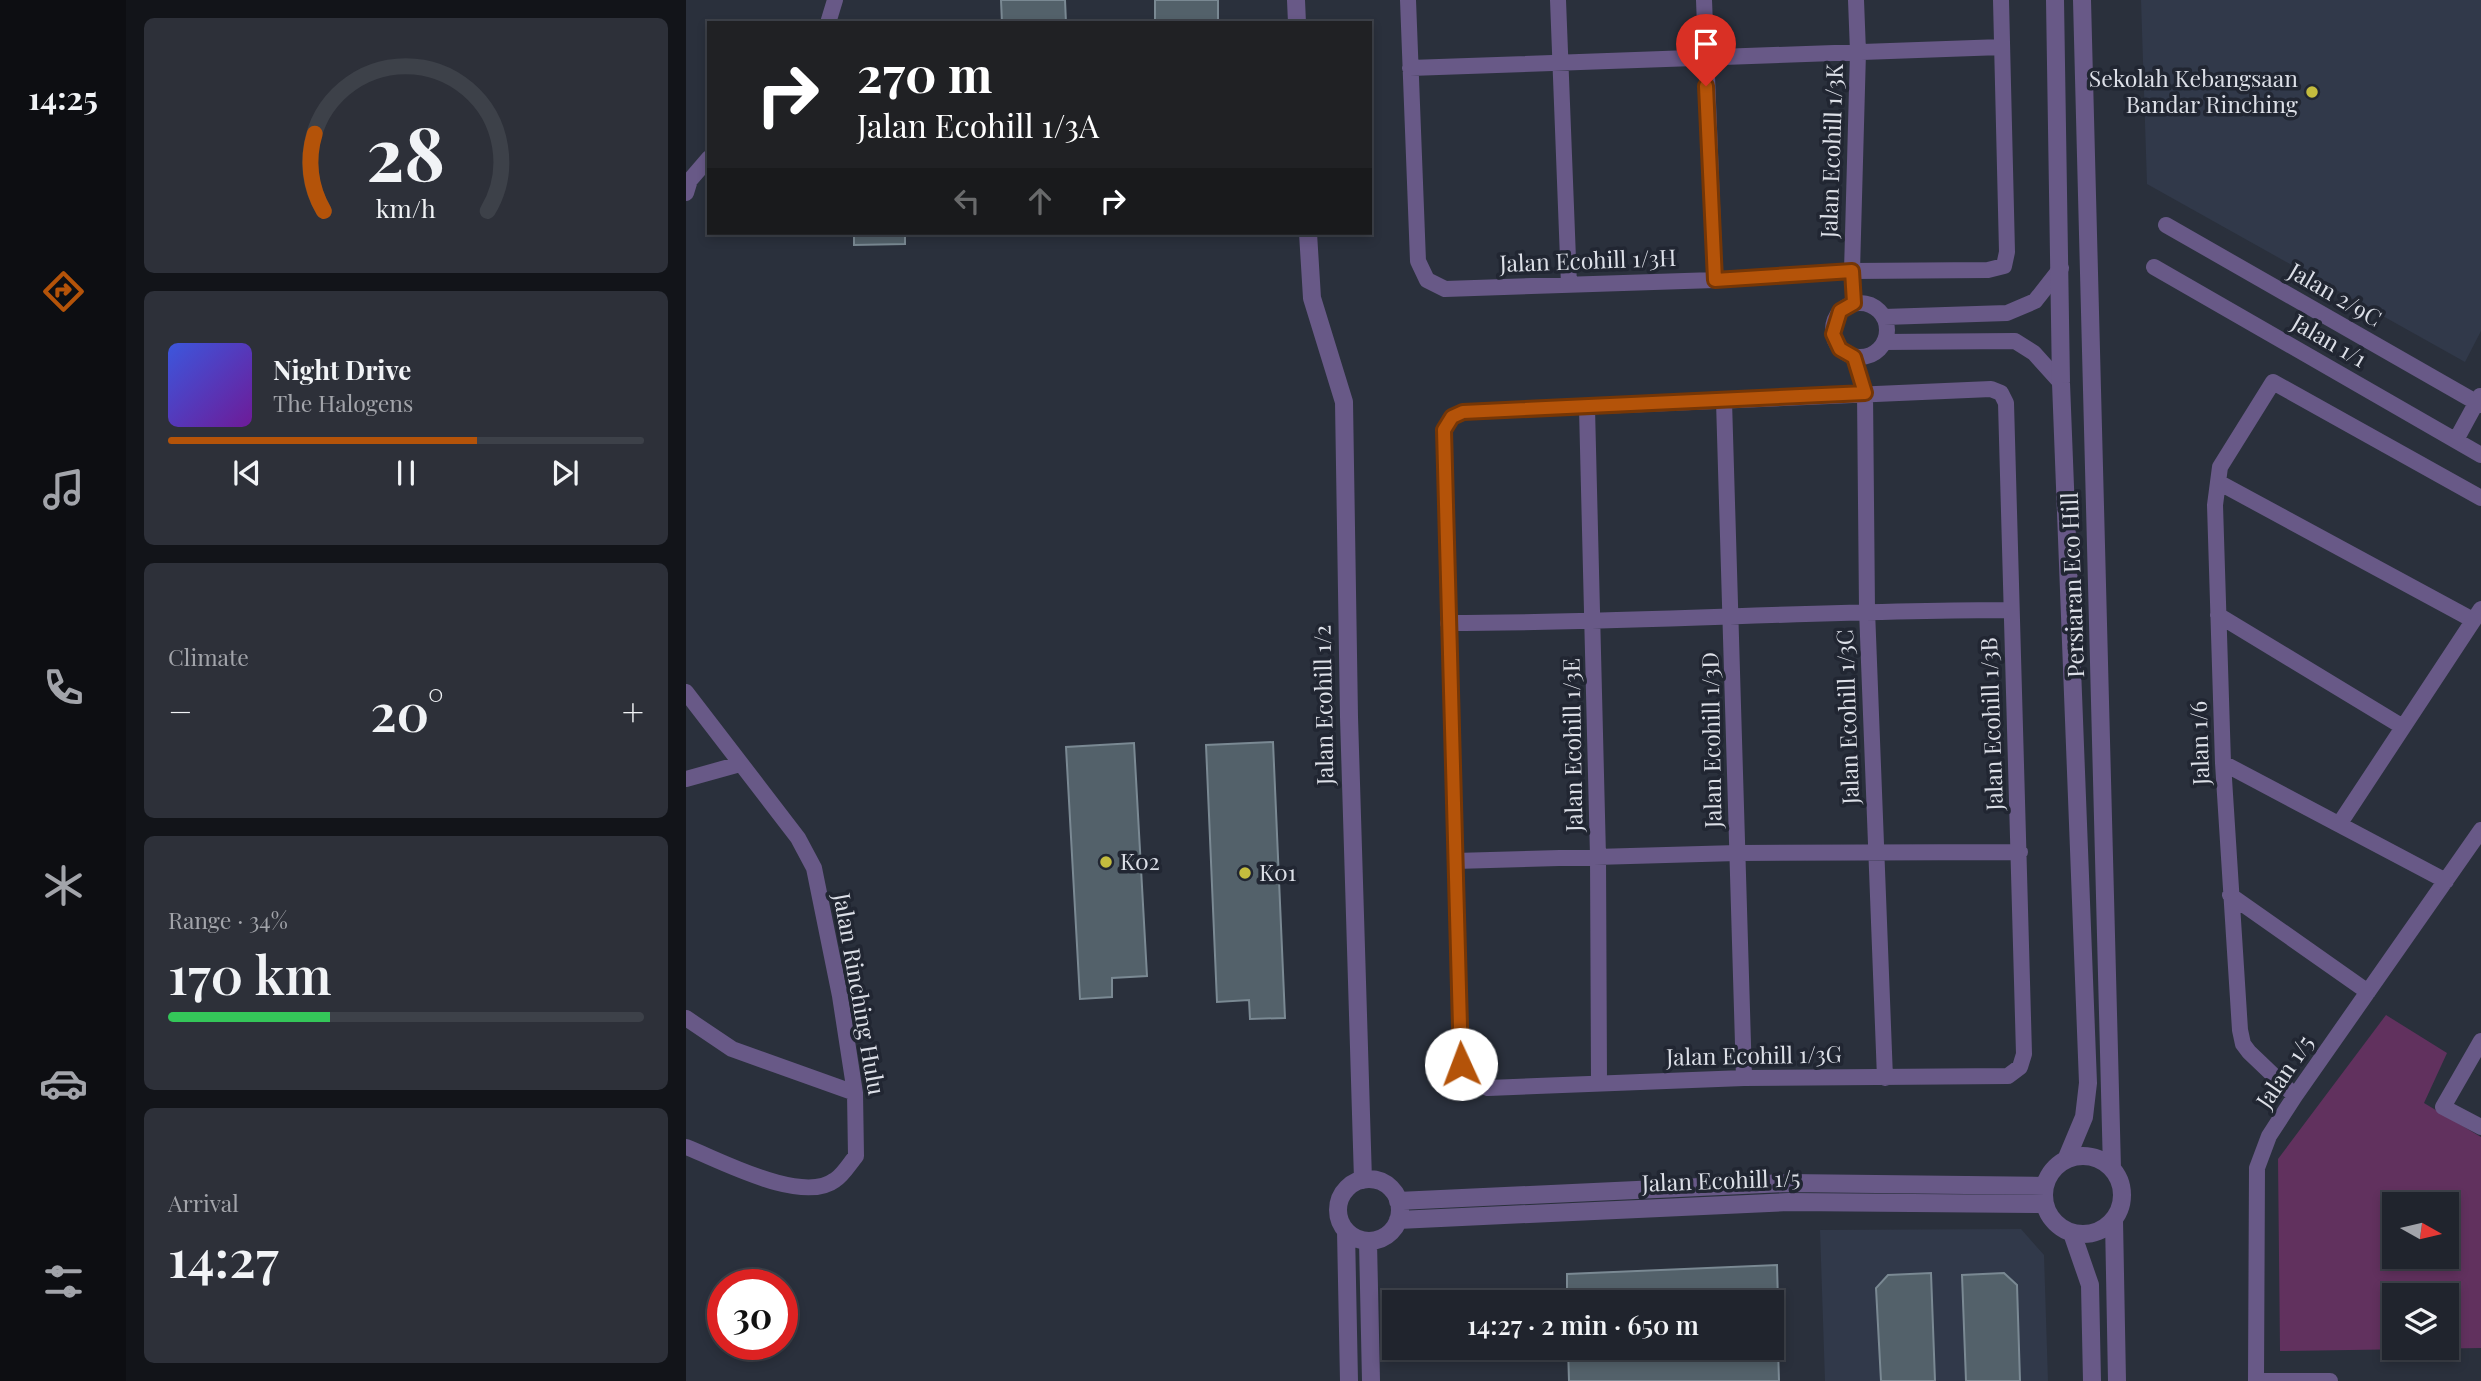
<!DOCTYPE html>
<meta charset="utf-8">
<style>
:root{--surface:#20242d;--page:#2d3039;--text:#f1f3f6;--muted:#a2a4aa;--line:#3d4149;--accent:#b45309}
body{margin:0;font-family:"Playfair Display",serif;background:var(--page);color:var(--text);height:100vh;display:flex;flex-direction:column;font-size:26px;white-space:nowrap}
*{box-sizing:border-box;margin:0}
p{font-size:23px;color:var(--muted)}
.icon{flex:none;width:38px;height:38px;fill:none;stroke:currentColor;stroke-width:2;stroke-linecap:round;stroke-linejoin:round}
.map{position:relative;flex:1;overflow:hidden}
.details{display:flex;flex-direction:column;gap:18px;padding:18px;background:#121419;width:560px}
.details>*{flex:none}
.hud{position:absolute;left:21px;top:21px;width:665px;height:214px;border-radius:0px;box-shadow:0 4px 10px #0003,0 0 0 2px var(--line);background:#202124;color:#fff;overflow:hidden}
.needle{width:46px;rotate:98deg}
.tools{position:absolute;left:1696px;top:1192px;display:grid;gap:14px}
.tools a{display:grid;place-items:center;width:77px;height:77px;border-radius:0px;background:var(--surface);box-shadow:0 4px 10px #0003,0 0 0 2px var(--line);font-size:35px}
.speed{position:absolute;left:21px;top:1269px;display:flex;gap:14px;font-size:35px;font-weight:700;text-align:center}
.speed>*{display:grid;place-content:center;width:91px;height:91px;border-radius:50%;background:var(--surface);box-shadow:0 4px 10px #0003,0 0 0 2px var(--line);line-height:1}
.speed .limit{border:10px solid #d22;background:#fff;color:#111}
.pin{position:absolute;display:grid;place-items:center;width:60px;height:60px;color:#fff;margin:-72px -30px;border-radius:50% 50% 50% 0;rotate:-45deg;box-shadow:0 0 7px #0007}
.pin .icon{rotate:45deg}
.me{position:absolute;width:77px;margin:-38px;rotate:358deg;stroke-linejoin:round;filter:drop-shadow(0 0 5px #0008)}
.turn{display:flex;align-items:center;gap:24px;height:147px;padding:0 35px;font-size:32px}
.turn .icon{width:91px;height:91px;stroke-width:2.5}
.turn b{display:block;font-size:49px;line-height:60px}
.lanes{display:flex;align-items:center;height:66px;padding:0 35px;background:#0003;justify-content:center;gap:35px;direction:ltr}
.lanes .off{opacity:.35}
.big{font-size:52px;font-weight:600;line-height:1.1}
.details .widget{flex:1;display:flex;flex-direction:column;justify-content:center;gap:10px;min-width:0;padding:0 24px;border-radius:10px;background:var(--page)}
.details .dial{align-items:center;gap:0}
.dial svg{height:182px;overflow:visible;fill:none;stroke:var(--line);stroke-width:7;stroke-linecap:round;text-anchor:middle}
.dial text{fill:var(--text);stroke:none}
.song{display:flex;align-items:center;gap:21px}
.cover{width:84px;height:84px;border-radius:10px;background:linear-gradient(135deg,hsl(230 70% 55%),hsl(280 70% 35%))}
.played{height:7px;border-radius:4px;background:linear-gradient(90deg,var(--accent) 65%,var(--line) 65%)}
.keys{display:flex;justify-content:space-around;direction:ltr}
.heat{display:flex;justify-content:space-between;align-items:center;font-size:38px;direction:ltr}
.charge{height:10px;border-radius:5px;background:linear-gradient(90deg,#34c759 34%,var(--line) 0)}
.trip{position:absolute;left:696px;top:1290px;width:402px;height:70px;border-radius:0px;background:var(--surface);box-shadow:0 4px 10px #0003,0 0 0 2px var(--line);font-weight:600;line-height:70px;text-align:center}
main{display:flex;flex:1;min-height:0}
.tabs{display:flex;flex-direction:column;width:126px;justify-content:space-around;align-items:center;background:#0d0e12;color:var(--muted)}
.tabs .icon{width:49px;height:49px}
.tabs .on{color:var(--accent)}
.tabs b{font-size:32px;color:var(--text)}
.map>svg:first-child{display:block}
</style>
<main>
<nav class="tabs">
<b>14:25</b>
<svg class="icon on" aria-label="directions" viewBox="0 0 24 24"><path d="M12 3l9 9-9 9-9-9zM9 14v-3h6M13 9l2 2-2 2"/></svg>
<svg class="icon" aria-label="music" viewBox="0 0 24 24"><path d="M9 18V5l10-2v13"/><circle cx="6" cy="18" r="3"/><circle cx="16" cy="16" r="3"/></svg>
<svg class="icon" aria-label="phone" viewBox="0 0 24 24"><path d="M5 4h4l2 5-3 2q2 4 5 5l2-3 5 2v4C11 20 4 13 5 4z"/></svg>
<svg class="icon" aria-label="climate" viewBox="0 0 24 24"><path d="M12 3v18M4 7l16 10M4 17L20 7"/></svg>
<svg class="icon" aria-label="car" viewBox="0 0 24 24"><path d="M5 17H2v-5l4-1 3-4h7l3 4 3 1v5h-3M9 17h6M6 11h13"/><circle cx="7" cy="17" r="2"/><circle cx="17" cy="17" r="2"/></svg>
<svg class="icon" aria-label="filters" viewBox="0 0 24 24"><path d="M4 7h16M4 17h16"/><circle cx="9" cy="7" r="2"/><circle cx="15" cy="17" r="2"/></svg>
</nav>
<section class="details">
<div class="widget dial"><svg viewBox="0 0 100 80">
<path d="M14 69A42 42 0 1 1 86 69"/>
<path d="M14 69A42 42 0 0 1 10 35" stroke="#b45309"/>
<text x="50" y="56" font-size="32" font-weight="700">28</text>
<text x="50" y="72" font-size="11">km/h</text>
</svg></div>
<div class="widget">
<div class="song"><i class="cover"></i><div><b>Night Drive</b><p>The Halogens</p></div></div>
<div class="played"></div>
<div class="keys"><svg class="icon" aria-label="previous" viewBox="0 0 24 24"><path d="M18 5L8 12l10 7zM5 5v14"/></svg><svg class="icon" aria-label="pause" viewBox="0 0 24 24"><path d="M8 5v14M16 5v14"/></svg><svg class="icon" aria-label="next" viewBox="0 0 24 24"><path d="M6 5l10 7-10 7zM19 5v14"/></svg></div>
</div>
<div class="widget"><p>Climate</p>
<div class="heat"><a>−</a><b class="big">20°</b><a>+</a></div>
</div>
<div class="widget"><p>Range · 34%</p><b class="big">170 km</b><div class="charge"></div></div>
<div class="widget"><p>Arrival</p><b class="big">14:27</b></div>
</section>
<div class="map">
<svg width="1795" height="1381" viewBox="0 0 1795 1381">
<rect width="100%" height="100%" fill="#2a303c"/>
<!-- built -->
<path fill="#31394a" d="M 1455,0 L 1795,0 L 1795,331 L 1779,362 L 1461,184 Z
M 1335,1229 L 1358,1255 L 1362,1381 L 1139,1381 L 1134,1230 Z"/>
<!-- green -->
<path fill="#61315e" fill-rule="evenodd" d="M 1700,1015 L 1761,1053 L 1738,1103 L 1795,1137 L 1795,1348 L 1594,1351 L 1592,1159 ZM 1708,1204 L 1760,1204 L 1760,1256 L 1708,1256 ZM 1708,1295 L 1760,1295 L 1760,1348 L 1708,1348 Z"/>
<!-- building -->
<path fill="#53616a" stroke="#7a8993" stroke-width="2" d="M 315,0 L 379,0 L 380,23 L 316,23 Z
M 469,0 L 532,0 L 532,23 L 469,23 Z
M 168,233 L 219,233 L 219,244 L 168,245 Z
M 587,742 L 599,1018 L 564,1019 L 563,1000 L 531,1002 L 520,745 Z
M 448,743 L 461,976 L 426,978 L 426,997 L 394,999 L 380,747 Z
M 1091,1265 L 1092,1302 L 881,1302 L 881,1274 Z
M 1245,1273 L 1249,1381 L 1195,1381 L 1190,1288 L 1202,1275 Z
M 1318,1273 L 1331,1285 L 1334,1381 L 1280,1381 L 1276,1275 Z
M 882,1348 L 1092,1348 L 1093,1381 L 883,1381 Z"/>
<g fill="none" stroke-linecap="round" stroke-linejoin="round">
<!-- minor -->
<path stroke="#685987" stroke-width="16" d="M 722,0 L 732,261 L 741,280 L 759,289 L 1029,280 L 1166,271 L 1302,270 L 1318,266 L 1321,252 L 1315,0
M 872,0 L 883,285
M 1018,0 L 1029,280
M 142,23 L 149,0
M 724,68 L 1316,47
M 0,193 L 4,180 L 23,158
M 1480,225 L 1795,405
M 1468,267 L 1795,455
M1147 330a27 27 0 1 1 54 0a27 27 0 1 1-54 0Z
M 1168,303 L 1166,271 L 1172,52 L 1170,0
M 1198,317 L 1321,313 L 1349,301 L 1375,268
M 1198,342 L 1329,341 L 1348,353 L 1375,383
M 1168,357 L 1179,393 L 1181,610 L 1199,1078
M 1305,389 L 1315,393 L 1320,403 L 1338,1054 L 1334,1067 L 1322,1076 L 1058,1078 L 802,1088 L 788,1081 L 775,1064 L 758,430 L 766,417 L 777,412 Z
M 1038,401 L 1058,1078
M 901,408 L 912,856 L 913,1081
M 1770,440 L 1794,396
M 1532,482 L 1787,620
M 1532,615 L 1717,727
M 762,623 C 950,623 1137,610 1325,610
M 0,692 L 112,838 L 128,868 L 154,996 L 169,1093 L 170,1156 C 164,1163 157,1175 149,1180 C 116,1205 34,1160 0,1147
M 1537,763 L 1760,881
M 0,779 L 54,764
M 1654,823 L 1795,609
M 769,861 L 1051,853 L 1334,852
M 1544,895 L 1682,992
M 0,1018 L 46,1049 L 169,1093
M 1795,1041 L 1757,1107 L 1795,1127
M 1609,1096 L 1563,1052 L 1557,1044 L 1554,1030 L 1537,763 L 1529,505 L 1534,467 L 1587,382 L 1795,498
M 1644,1381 L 1570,1381 L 1571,1168 L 1583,1136 L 1609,1096 L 1795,830"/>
<!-- tertiary -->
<path stroke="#685987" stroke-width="18" d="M 610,0 L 611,23
M 1369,0 L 1375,383 L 1402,1083 L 1398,1117 L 1380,1160
M 1396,0 L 1426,1169
M 622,233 L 626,298 L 658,402 L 663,717 L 677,1180
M1358 1195a39 39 0 1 1 78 0a39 39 0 1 1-78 0Z
M652 1210a31 31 0 1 1 62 0a31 31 0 1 1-62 0Z
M 712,1201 L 1101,1183 L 1359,1186
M 712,1220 L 1103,1202 L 1359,1204
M 1428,1220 L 1431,1381
M 660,1231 L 663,1381
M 1386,1233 L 1404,1285 L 1406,1381
M 682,1242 L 685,1381"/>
</g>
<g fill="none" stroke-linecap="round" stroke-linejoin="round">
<!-- route casing -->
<g stroke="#753606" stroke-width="18">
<path id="route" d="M 775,1064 L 758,430 L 766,417 L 777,412 L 1179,393 L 1168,357 L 1154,349 L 1147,334 L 1154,311 L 1168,303 L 1166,271 L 1029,280 L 1020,86"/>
</g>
<!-- route -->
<use href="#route" stroke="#b45309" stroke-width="12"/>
</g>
<!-- markers -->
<g fill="#c4bc3e" stroke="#212632" stroke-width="2.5">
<circle cx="1626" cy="92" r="7"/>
<circle cx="420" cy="862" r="7"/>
<circle cx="559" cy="873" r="7"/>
</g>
<g text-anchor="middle" stroke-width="7" stroke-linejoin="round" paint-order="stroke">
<!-- poi labels -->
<g font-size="23" fill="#dcdfe7" stroke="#212632" text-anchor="start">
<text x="1612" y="87" text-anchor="end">Sekolah Kebangsaan<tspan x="1612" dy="26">Bandar Rinching</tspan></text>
<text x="434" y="870">K02</text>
<text x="573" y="881">K01</text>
</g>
<!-- street labels -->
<g font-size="23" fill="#dcdfe7" stroke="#212632">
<text transform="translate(1146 151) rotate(-88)" y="8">Jalan Ecohill 1/3K</text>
<text transform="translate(902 261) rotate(-2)" y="8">Jalan Ecohill 1/3H</text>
<text transform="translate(1649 295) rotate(30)" y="8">Jalan 2/9C</text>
<text transform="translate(1643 341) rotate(30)" y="8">Jalan 1/1</text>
<text transform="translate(1387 585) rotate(-92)" y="8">Persiaran Eco Hill</text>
<text transform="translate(638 705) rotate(-91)" y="8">Jalan Ecohill 1/2</text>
<text transform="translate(1162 717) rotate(-92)" y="8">Jalan Ecohill 1/3C</text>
<text transform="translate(1306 724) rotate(-92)" y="8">Jalan Ecohill 1/3B</text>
<text transform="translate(1026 740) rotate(-91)" y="8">Jalan Ecohill 1/3D</text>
<text transform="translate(1514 743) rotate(-92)" y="8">Jalan 1/6</text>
<text transform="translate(887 745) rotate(-91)" y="8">Jalan Ecohill 1/3E</text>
<text transform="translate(173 994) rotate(80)" y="8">Jalan Rinching Hulu</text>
<text transform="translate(1068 1056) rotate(-1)" y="8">Jalan Ecohill 1/3G</text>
<text transform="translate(1599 1072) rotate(-56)" y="8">Jalan 1/5</text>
<text transform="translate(1035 1181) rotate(-2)" y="8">Jalan Ecohill 1/5</text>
</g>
</g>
</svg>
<div class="tools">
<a><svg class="needle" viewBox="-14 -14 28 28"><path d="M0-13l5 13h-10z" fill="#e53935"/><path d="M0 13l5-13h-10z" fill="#a2a4aa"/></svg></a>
<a><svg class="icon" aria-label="layers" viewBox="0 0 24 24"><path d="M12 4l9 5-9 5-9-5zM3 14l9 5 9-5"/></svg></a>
</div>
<div class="speed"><div class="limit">30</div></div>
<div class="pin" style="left:1020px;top:86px;background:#d93025"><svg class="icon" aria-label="arrive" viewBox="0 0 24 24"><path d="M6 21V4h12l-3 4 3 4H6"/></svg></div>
<svg class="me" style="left:775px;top:1064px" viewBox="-20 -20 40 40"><circle r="19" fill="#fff"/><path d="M0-13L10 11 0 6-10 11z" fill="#b45309"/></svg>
<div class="trip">14:27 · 2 min · 650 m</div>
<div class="hud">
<div class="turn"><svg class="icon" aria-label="right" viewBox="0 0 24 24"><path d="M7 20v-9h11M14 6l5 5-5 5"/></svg><div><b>270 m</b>Jalan Ecohill 1/3A</div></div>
<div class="lanes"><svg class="icon off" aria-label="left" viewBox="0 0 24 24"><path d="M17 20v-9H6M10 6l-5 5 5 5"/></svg><svg class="icon off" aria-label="ahead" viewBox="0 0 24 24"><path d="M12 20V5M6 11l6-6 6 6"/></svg><svg class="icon" aria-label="right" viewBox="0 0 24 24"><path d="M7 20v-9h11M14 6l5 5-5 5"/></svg></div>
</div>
</div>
</main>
